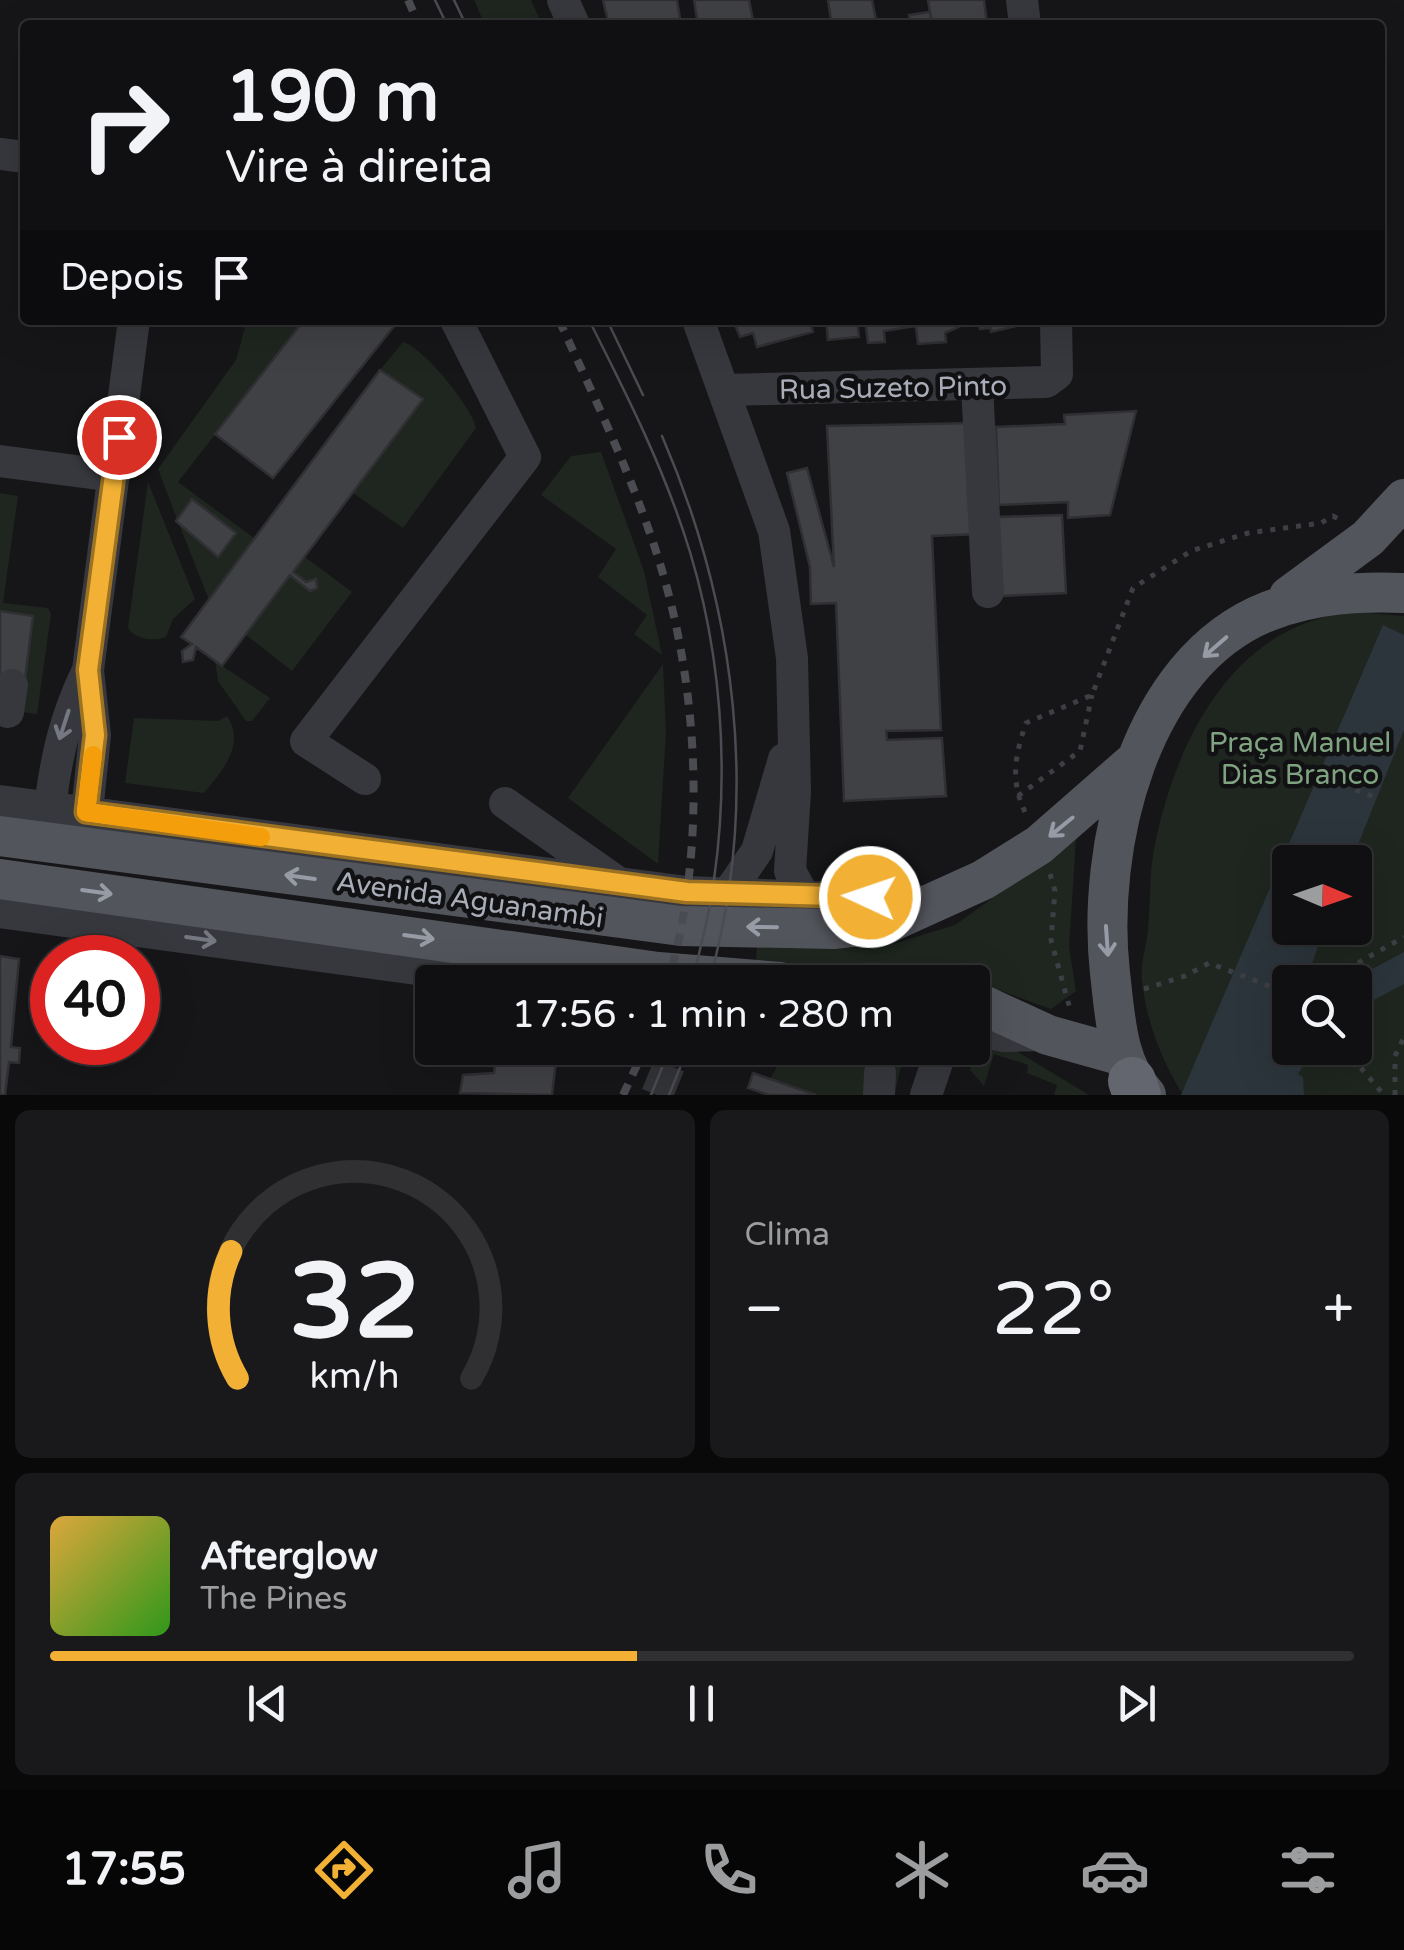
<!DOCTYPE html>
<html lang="pt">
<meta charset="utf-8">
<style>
:root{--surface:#101012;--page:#19191b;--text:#f1f3f6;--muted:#9c9d9f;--line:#303032;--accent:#f2b134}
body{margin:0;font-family:"Varela Round",sans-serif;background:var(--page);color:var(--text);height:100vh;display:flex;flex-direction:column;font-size:38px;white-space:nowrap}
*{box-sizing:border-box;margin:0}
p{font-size:32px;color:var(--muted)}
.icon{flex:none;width:55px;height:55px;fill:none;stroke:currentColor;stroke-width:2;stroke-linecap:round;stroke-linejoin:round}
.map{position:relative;height:1095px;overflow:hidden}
.details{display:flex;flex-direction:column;gap:15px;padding:15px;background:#09090a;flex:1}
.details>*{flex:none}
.top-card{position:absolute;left:20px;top:20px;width:1365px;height:305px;border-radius:10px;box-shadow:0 10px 40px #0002,0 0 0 2px var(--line);background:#101012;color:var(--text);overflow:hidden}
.needle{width:65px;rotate:92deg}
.buttons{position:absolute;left:1272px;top:845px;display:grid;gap:20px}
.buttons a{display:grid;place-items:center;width:100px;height:100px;border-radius:10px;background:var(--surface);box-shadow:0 10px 40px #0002,0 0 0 2px var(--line);font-size:50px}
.speed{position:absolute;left:30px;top:935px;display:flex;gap:20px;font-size:50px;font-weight:700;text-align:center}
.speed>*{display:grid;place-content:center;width:130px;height:130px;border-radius:50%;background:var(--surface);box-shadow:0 10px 40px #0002,0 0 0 2px var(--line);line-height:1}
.speed .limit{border:15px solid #d22;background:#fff;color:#111}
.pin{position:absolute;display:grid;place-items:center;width:85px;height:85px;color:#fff;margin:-42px;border:5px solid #fff;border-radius:50%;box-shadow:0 2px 10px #0007}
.me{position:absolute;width:110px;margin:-55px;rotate:273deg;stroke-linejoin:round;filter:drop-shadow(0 0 8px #0008)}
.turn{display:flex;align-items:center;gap:35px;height:210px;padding:0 40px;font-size:45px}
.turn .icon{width:130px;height:130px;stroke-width:2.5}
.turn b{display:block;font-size:70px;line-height:85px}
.then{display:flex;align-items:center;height:95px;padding:0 40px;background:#0003;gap:20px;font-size:38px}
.big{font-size:75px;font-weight:600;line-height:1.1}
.details .tile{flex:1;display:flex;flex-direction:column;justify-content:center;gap:15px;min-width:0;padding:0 35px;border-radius:15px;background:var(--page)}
.details .dial{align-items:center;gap:0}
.dial svg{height:260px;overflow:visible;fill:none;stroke:var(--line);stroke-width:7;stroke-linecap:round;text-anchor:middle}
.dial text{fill:var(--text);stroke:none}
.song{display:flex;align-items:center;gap:30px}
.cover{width:120px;height:120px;border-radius:15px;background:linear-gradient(135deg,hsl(40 70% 55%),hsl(110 70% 35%))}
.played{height:10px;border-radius:5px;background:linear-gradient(90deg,var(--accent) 45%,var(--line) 45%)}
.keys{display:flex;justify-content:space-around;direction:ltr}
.heat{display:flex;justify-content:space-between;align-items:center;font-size:55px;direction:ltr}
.details .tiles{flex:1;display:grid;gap:15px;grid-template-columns:1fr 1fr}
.tile:last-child{grid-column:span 2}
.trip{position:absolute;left:415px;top:965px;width:575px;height:100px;border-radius:10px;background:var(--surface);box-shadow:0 10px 40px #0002,0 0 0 2px var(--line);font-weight:600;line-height:100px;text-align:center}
.tabs{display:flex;height:160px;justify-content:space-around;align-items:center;background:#060607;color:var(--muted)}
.tabs .icon{width:70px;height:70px}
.tabs .selected{color:var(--accent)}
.tabs b{font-size:45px;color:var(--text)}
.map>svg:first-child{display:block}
</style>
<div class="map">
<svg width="1404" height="1095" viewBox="0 0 1404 1095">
<rect width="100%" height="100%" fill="#161618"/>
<!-- green -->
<path fill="#1e261f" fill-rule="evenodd" d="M 474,0 L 531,0 L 542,25 L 485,25 Z
M 247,320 L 304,320 L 178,482 L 254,538 L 209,600 L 179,524 L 218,556 L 235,533 L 193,499 L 177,519 L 158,469 L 236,360 Z
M 403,342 C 422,346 473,408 476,428 L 403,528 L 353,493 L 423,399 L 380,370 Z
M 601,452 L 644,571 L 662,655 L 634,634 L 647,615 L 598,577 L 616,549 L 541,495 L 571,456 Z
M 148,482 L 195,599 L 173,619 L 166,637 C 154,642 135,639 128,628 Z
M 0,493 L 18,496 L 3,603 L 48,608 L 51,614 L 37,714 L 12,711 L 24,686 L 33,616 L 0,611 Z
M 305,557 L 352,592 L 292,671 L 246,635 L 290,575 L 310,591 L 317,588 L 316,579 L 306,582 L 293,572 Z
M 1354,612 L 1404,616 L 1404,1095 L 1183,1095 C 1162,1061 1146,1021 1142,981 C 1140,963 1147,945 1148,928 C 1151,899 1149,872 1155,844 C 1177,737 1235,623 1354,612 ZM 1290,862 L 1355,862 L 1355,928 L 1290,928 ZM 1290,982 L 1355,982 L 1355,1048 L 1290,1048 Z
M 215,661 L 270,698 L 252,721 L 246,721 L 218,681 Z
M 663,664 L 666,732 L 658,864 L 568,798 Z
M 227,716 C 246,744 223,770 204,793 L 125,783 L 134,718 L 218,721 Z
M 1076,838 L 1069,947 L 1076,991 L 1051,1009 L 951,973 L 756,961 L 757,946 L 880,948 L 955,925 Z
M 975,1046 L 1018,1052 L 1089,1095 L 1054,1095 L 1057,1085 L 1027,1073 L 1028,1065 L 994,1054 L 984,1086 L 970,1070 Z
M 788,1048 L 900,1048 L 903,1060 L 894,1095 L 895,1069 L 889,1062 L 869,1095 L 816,1095 L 770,1079 Z"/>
<!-- water -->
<path fill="#2c353c" d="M 1383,625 L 1404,635 L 1404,730 L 1351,862 L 1290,862 L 1290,928 L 1324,928 L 1306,982 L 1290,982 L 1290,1048 L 1314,1048 L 1298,1074 L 1303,1077 L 1304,1095 L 1181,1095 Z
M 1404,952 L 1404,984 L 1355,1010 L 1355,982 L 1348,982 Z"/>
<!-- building -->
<path fill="#404145" stroke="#303034" stroke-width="2.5" d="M 603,0 L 677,0 L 681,25 L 609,25 Z
M 694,0 L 749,0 L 754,25 L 698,25 Z
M 828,0 L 872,0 L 877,25 L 832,25 Z
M 928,0 L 984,0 L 987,25 L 932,25 Z
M 930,12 L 932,25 L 911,25 L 909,15 Z
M 304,320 L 399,320 L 273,478 L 215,434 Z
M 733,320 L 809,320 L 813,332 L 757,347 L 753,333 L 740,337 Z
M 826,320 L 857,320 L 859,337 L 828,340 Z
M 865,320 L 915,320 L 916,326 L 884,331 L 885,342 L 868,343 Z
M 915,320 L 965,320 L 965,324 L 945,333 L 946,342 L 918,344 Z
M 979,320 L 1016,320 L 1016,326 L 991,332 L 991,328 L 980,329 Z
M 380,370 L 423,399 L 293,572 L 306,582 L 316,579 L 317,588 L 310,591 L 290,575 L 222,666 L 196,647 L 193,660 L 183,662 L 182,651 L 192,644 L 181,637 Z
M 1136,411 L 1110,515 L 1068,518 L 1068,502 L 999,505 L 996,427 L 1065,424 L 1064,415 Z
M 976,423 L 979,534 L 932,536 L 941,730 L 886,731 L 887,740 L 942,738 L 946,796 L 844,801 L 836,603 L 811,604 L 810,567 L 787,473 L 807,468 L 834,567 L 827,426 Z
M 192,499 L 236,533 L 218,557 L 176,521 Z
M 1062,515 L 1066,593 L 1002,596 L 998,517 Z
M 0,611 L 33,616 L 24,687 L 0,684 Z
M 0,956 L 19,959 L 11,1047 L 20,1048 L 19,1063 L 9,1062 L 5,1095 L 0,1095 Z
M 497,1053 L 556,1061 L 552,1095 L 460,1093 L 463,1075 L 494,1073 Z
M 753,1073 L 770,1079 L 816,1095 L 769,1095 L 748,1088 Z"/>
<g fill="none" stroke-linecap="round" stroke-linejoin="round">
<!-- minor-tunnel -->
<path stroke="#333438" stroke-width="32" stroke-dasharray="32 16" stroke-linecap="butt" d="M 657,1095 L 676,1048"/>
<!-- path -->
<path stroke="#3d3f44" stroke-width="5" stroke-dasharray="5 8" stroke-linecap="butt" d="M 1319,776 L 1377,798
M 1018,796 L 1080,751 L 1092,695
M 1025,812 C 1010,780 1015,756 1026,723 L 1092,695 L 1133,588 L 1191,551 L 1248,533 L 1321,523 L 1333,516 L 1340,520
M 1050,874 L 1055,891 L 1051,940 L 1070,1009
M 1324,982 L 1404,937
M 1144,989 L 1185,976 L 1209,963 L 1290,994
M 1344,1048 L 1384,1095
M 1395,1095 L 1395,1056 L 1404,1037"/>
<!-- minor -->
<path stroke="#37383d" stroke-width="32" d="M 563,0 L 574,25
M 1022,0 L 1025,25
M 0,154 L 25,157
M 698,320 L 774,531 L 792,658 L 795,792 L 790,871 L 802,893
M 977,387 L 988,592
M 727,390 L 1046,382 L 1057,374 L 1056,320
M 0,461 L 114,476
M 88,670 L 134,320
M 8,712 L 12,685
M 365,779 L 306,741 L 525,457 L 456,320
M 0,801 L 687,892 L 934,902
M 505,803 L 616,881
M 50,808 C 56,757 65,717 88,670 L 95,735 L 87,812
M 729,892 L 757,851 L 784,759
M 0,912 L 512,982
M 972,1029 L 1004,1036 L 1042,1035
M 879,1095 L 880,1073
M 926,1095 L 942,1048"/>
<!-- major -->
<path stroke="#53555c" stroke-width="40" d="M 1289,596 L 1368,538 L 1404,499
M 0,836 L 681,926 L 833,929 L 888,923 L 983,880 L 1039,845 L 1134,762
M 0,879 L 658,972 L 780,982
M 972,1000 L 1048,1035 L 1123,1056
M 1146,1095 C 1116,1064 1115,1014 1110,973 C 1096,849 1138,662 1269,611 C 1314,594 1357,591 1404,593"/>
<!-- highway -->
<path stroke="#63666e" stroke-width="48" d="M 1132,1081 L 1137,1095"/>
<!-- tram -->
<path stroke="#4a4c52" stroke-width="2.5" d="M 435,0 L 447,25
M 454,0 L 466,25
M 589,320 C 627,395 665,470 690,552 C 731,688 733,846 691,982
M 607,320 L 643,395
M 662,436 C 736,607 761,801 709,982
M 651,1095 L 670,1048
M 669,1095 L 688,1048"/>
<!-- rail -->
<path stroke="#4a4c52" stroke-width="8" stroke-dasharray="12 10" stroke-linecap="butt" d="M 408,0 L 419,25
M 559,320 C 596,401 635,482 661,567 C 700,696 706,853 668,982
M 623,1095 L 645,1048"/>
</g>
<!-- one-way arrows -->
<defs><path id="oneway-shaft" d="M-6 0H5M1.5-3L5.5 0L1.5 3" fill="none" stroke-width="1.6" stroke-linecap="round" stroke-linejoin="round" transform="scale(2.5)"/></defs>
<g stroke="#979ba6">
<use href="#oneway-shaft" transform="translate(1215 647) rotate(139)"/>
<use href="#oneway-shaft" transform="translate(1061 827) rotate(141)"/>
<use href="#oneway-shaft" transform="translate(300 877) rotate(-172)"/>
<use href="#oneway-shaft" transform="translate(97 892) rotate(8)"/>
<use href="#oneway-shaft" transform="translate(762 927) rotate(-179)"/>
<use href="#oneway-shaft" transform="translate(419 937) rotate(8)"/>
<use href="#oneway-shaft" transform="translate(1107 941) rotate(86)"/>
</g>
<g stroke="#757881">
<use href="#oneway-shaft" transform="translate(64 725) rotate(108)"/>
<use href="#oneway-shaft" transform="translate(201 939) rotate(8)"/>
</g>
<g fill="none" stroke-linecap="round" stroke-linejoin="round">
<!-- route casing -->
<g stroke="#9d7322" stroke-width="25">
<path id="route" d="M 119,437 L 88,670 L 95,735 L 86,812 L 687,892 L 870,897"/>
</g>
<!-- route -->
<use href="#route" stroke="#f2b134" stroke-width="18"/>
<!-- slow -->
<path stroke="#f59e0b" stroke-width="18" d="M 93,755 L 86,812 L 261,837"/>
</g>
<g text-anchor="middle" stroke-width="9" stroke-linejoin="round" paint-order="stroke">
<!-- street labels -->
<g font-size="28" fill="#a8adb8" stroke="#111113">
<text transform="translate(893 387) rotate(-1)" y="10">Rua Suzeto Pinto</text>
<text transform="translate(470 899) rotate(8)" y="10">Avenida Aguanambi</text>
</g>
<!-- park labels -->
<g font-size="28" fill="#7fa381" stroke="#111113">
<text x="1300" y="752">Praça Manuel<tspan x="1300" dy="32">Dias Branco</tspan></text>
</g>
</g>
</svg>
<div class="buttons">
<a><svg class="needle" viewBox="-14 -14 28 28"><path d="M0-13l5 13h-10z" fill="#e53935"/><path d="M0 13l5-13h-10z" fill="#9c9d9f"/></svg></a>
<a><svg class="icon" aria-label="search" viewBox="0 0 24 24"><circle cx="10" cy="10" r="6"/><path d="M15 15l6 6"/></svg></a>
</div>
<div class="speed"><div class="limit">40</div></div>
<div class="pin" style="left:119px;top:437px;background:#d93025"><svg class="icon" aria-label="arrive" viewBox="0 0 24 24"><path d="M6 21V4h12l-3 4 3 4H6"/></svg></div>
<svg class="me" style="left:870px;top:897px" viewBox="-20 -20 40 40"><circle r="17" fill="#f2b134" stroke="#fff" stroke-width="3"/><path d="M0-11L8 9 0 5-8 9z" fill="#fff"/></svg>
<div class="trip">17:56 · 1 min · 280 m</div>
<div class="top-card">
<div class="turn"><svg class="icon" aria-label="right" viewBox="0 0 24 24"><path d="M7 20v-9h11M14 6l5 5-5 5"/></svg><div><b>190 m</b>Vire à direita</div></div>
<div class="then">Depois<svg class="icon" aria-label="arrive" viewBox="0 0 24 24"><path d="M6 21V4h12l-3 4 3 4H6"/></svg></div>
</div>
</div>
<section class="details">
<div class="tiles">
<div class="tile dial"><svg viewBox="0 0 100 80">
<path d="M14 69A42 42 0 1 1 86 69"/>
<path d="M14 69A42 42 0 0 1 12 30" stroke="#f2b134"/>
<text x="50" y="56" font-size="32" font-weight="700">32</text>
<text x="50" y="72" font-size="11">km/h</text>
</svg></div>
<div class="tile"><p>Clima</p>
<div class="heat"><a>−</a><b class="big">22°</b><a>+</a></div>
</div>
<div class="tile">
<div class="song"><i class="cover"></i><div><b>Afterglow</b><p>The Pines</p></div></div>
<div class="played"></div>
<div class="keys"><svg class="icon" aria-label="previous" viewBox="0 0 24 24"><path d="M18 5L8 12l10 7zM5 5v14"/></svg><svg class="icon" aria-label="pause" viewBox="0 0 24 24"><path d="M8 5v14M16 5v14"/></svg><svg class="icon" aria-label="next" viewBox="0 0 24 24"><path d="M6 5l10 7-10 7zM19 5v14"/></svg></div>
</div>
</div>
</section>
<nav class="tabs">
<b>17:55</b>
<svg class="icon selected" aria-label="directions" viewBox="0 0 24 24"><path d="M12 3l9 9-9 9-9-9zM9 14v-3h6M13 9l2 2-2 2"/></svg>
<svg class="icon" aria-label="music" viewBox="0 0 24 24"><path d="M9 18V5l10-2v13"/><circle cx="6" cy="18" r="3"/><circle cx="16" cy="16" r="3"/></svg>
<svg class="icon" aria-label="phone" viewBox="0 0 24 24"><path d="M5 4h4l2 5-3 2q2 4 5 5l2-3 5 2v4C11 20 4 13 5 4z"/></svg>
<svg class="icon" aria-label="climate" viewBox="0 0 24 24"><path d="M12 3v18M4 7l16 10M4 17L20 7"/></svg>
<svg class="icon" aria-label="car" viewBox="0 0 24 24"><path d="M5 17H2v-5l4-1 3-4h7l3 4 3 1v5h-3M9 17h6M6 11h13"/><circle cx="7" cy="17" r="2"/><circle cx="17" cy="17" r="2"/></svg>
<svg class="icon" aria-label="filters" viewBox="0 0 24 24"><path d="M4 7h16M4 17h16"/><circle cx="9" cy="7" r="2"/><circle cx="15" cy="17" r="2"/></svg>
</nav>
